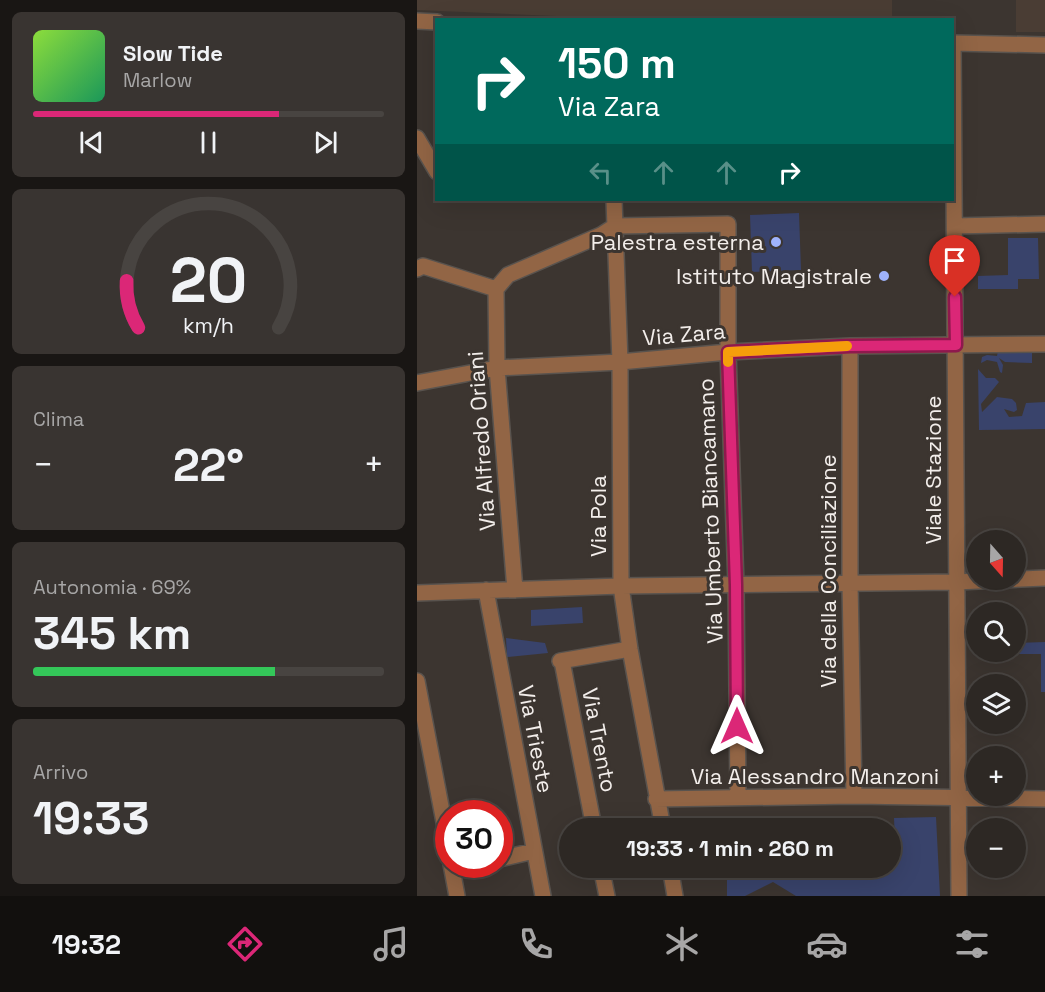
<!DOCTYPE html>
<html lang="it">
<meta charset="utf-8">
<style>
:root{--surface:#2d2824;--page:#393431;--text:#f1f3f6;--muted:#a7a6a6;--line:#484441;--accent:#db2777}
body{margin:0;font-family:"Space Grotesk",sans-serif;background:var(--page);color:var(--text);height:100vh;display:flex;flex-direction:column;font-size:22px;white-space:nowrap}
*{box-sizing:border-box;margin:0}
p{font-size:20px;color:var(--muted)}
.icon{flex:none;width:33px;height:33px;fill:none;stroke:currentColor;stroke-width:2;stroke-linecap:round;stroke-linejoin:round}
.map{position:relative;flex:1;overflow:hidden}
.details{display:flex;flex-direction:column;gap:12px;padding:12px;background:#191614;width:417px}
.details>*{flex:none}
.guide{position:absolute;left:18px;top:18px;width:519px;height:183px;border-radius:0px;box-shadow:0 6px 24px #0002,0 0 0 2px var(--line);background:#00695c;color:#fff;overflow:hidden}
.needle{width:39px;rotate:160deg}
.controls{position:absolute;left:549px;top:530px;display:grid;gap:12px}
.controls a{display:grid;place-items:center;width:60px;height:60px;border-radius:50%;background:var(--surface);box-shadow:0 6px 24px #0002,0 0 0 2px var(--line);font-size:30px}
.speed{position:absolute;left:18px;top:800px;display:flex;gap:12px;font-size:30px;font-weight:700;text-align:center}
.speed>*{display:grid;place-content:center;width:78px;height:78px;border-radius:50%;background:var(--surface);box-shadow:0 6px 24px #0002,0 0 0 2px var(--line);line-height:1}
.speed .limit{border:9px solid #d22;background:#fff;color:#111}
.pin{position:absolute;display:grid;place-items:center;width:51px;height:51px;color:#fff;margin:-62px -26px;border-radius:50% 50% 50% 0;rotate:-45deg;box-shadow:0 0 6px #0007}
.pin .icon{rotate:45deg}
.me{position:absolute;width:66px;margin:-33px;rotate:0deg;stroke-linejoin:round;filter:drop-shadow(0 0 4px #0008)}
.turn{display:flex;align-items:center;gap:21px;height:126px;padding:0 24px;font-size:27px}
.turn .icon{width:78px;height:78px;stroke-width:2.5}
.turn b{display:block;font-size:42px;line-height:51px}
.lanes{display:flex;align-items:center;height:57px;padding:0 24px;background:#0003;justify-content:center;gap:30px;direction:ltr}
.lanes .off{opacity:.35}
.big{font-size:45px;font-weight:600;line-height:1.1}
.details .widget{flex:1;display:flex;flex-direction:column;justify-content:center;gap:9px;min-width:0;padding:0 21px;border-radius:9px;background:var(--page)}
.details .dial{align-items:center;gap:0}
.dial svg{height:156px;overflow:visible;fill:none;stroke:var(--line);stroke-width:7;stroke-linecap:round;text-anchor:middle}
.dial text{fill:var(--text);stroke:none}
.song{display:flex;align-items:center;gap:18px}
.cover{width:72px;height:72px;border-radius:9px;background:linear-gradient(135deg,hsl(90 70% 55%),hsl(150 70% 35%))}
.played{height:6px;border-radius:3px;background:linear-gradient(90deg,var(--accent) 70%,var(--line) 70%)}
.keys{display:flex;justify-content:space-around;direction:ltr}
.heat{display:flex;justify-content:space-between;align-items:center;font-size:33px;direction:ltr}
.charge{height:9px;border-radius:4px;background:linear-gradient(90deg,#34c759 69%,var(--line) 0)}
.trip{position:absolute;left:142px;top:818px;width:342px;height:60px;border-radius:30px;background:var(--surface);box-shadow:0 6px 24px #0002,0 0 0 2px var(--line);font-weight:600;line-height:60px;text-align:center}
.tabs{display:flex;height:96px;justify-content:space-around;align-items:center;background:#12100e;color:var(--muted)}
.tabs .icon{width:42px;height:42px}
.tabs .active{color:var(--accent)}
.tabs b{font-size:27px;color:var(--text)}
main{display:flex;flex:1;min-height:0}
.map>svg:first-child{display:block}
</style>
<main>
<section class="details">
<div class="widget">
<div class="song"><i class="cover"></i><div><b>Slow Tide</b><p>Marlow</p></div></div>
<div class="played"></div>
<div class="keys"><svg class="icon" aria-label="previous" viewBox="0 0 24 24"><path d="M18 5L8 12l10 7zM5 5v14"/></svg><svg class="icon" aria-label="pause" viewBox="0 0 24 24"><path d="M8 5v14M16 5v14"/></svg><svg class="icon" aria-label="next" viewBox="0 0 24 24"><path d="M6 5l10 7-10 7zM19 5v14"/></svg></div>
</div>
<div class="widget dial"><svg viewBox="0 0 100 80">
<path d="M14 69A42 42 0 1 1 86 69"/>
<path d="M14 69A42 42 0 0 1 8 45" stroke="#db2777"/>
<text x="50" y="56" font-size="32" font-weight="700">20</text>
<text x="50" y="72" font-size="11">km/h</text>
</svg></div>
<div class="widget"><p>Clima</p>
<div class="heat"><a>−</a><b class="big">22°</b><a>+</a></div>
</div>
<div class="widget"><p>Autonomia · 69%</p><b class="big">345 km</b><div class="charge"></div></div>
<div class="widget"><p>Arrivo</p><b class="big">19:33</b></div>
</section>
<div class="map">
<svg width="628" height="896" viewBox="0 0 628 896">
<rect width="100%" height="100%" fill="#3c3530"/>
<!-- built -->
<path fill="#4a3d34" d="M 0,0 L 475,0 L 475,19 L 211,19 L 0,10 Z
M 599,0 L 628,0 L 628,32 L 599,32 Z"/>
<!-- green -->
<path fill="#39436b" d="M 382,213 L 384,270 L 335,272 L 333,215 Z
M 591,238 L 621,238 L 622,279 L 601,279 L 601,289 L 561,289 L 561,276 L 591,275 Z
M 615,350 L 615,363 L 588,362 L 582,358 L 586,365 L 585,373 L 583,372 L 580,362 L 570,360 L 564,363 L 565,357 L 570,355 L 580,356 L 581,351 Z
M 561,369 L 569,378 L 578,378 L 582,382 L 564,404 L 565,412 L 580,397 L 595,399 L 599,403 L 600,410 L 597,412 L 587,409 L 592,417 L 605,416 L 609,403 L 628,402 L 628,429 L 562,430 Z
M 165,607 L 166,623 L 114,626 L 114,610 Z
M 89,638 L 128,643 L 131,653 L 90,657 Z
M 628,642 L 628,692 L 624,692 L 624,654 L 596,654 L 596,651 L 598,651 L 599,643 Z
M 519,817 L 523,896 L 379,896 L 356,882 L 328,896 L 310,896 L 310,874 L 479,867 L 477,818 Z"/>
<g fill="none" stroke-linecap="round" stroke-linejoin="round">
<!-- minor casing -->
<g stroke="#59534e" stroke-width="18">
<path id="minor" d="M 0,21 L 20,22
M 536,43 L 542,896
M 536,43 L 628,45
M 0,138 L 20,172
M 197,200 L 203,362 L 204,586 L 213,649 L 246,828
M 538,226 L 628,224
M 0,269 L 6,266 L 79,289 L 91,275 L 184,235 L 198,226 L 311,224 L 311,352 L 319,585 L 321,797
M 79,289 L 80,368 L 98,590
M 433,346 L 433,583 L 437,796
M 0,383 L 80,368 L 203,362 L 311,352 L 433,346 L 628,344
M 69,590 L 126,896
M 0,593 L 204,586 L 539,582 L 628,578
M 143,661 L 213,649
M 145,661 L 177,828
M 239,799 L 437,796 L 628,799
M 82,859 L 117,851
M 184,867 L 190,896
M 253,867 L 258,896
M 36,871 L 63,864"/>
</g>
<!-- tertiary casing -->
<g stroke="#59534e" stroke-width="18">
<path id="tertiary" d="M 0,681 L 32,848
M 34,864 L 40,896"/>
</g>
<!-- minor -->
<use href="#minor" stroke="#926545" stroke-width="15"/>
<!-- tertiary -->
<use href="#tertiary" stroke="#926545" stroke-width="15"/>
</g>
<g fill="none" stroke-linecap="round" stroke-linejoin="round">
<!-- route casing -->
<g stroke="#8e194d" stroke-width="15">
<path id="route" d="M 320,726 L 319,585 L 311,352 L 433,346 L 539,345 L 538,297"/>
</g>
<!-- route -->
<use href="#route" stroke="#db2777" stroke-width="10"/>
<!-- slow -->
<path stroke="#f59e0b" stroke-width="10" d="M 311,362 L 311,352 L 430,346"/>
</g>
<!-- markers -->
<g fill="#9fb3fd" stroke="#3c3530" stroke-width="2">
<circle cx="359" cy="242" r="6"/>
<circle cx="467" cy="276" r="6"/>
</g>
<g text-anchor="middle" stroke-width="6" stroke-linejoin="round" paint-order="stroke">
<!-- poi labels -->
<g font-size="22" fill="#f3eeeb" stroke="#3c3530" text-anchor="end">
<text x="347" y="250">Palestra esterna</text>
<text x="455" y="284">Istituto Magistrale</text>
</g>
<!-- street labels -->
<g font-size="22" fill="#f3eeeb" stroke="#3c3530">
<text transform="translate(267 334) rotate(-5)" y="8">Via Zara</text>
<text transform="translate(64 441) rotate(-94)" y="8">Via Alfredo Oriani</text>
<text transform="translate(516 470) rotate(-90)" y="8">Viale Stazione</text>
<text transform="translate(293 511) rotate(-92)" y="8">Via Umberto Biancamano</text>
<text transform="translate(181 516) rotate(-90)" y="8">Via Pola</text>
<text transform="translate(411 571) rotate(-90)" y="8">Via della Conciliazione</text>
<text transform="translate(119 739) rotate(79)" y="8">Via Trieste</text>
<text transform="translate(183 740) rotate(79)" y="8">Via Trento</text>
<text x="398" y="784">Via Alessandro Manzoni</text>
</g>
</g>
</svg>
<div class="controls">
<a><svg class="needle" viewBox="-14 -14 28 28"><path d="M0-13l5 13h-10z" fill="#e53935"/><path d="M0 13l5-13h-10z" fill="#a7a6a6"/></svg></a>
<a><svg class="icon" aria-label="search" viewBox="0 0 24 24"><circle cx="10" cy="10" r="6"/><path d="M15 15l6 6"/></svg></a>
<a><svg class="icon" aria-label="layers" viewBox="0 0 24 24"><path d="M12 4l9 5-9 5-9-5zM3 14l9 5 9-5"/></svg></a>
<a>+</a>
<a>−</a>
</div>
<div class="speed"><div class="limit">30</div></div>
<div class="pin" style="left:538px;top:297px;background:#d93025"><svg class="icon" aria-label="arrive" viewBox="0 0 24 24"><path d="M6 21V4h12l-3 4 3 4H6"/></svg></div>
<svg class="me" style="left:320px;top:726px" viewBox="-20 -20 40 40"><path d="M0-17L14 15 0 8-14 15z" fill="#db2777" stroke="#fff" stroke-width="4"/></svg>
<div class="trip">19:33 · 1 min · 260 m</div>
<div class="guide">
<div class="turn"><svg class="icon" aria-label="right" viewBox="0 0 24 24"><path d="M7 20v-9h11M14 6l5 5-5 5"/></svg><div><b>150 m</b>Via Zara</div></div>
<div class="lanes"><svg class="icon off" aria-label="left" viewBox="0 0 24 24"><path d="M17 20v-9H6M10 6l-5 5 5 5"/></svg><svg class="icon off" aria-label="ahead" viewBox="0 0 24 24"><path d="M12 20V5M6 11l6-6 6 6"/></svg><svg class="icon off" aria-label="ahead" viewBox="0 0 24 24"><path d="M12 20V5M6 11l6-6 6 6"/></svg><svg class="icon" aria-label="right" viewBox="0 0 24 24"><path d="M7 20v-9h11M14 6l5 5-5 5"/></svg></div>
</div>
</div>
</main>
<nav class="tabs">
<b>19:32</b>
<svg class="icon active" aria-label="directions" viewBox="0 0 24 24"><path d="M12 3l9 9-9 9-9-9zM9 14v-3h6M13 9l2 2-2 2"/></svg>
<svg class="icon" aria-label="music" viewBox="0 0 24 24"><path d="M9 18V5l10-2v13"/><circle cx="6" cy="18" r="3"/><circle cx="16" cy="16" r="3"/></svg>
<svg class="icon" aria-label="phone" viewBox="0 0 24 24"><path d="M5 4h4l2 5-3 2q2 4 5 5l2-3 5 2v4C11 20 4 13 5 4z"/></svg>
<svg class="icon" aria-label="climate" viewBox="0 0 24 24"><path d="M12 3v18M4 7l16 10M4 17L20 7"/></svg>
<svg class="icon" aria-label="car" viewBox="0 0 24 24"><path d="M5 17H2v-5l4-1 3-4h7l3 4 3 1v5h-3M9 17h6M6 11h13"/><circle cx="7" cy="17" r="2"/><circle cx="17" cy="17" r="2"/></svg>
<svg class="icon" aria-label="filters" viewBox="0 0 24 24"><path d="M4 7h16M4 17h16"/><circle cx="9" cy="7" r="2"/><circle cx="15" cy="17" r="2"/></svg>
</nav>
